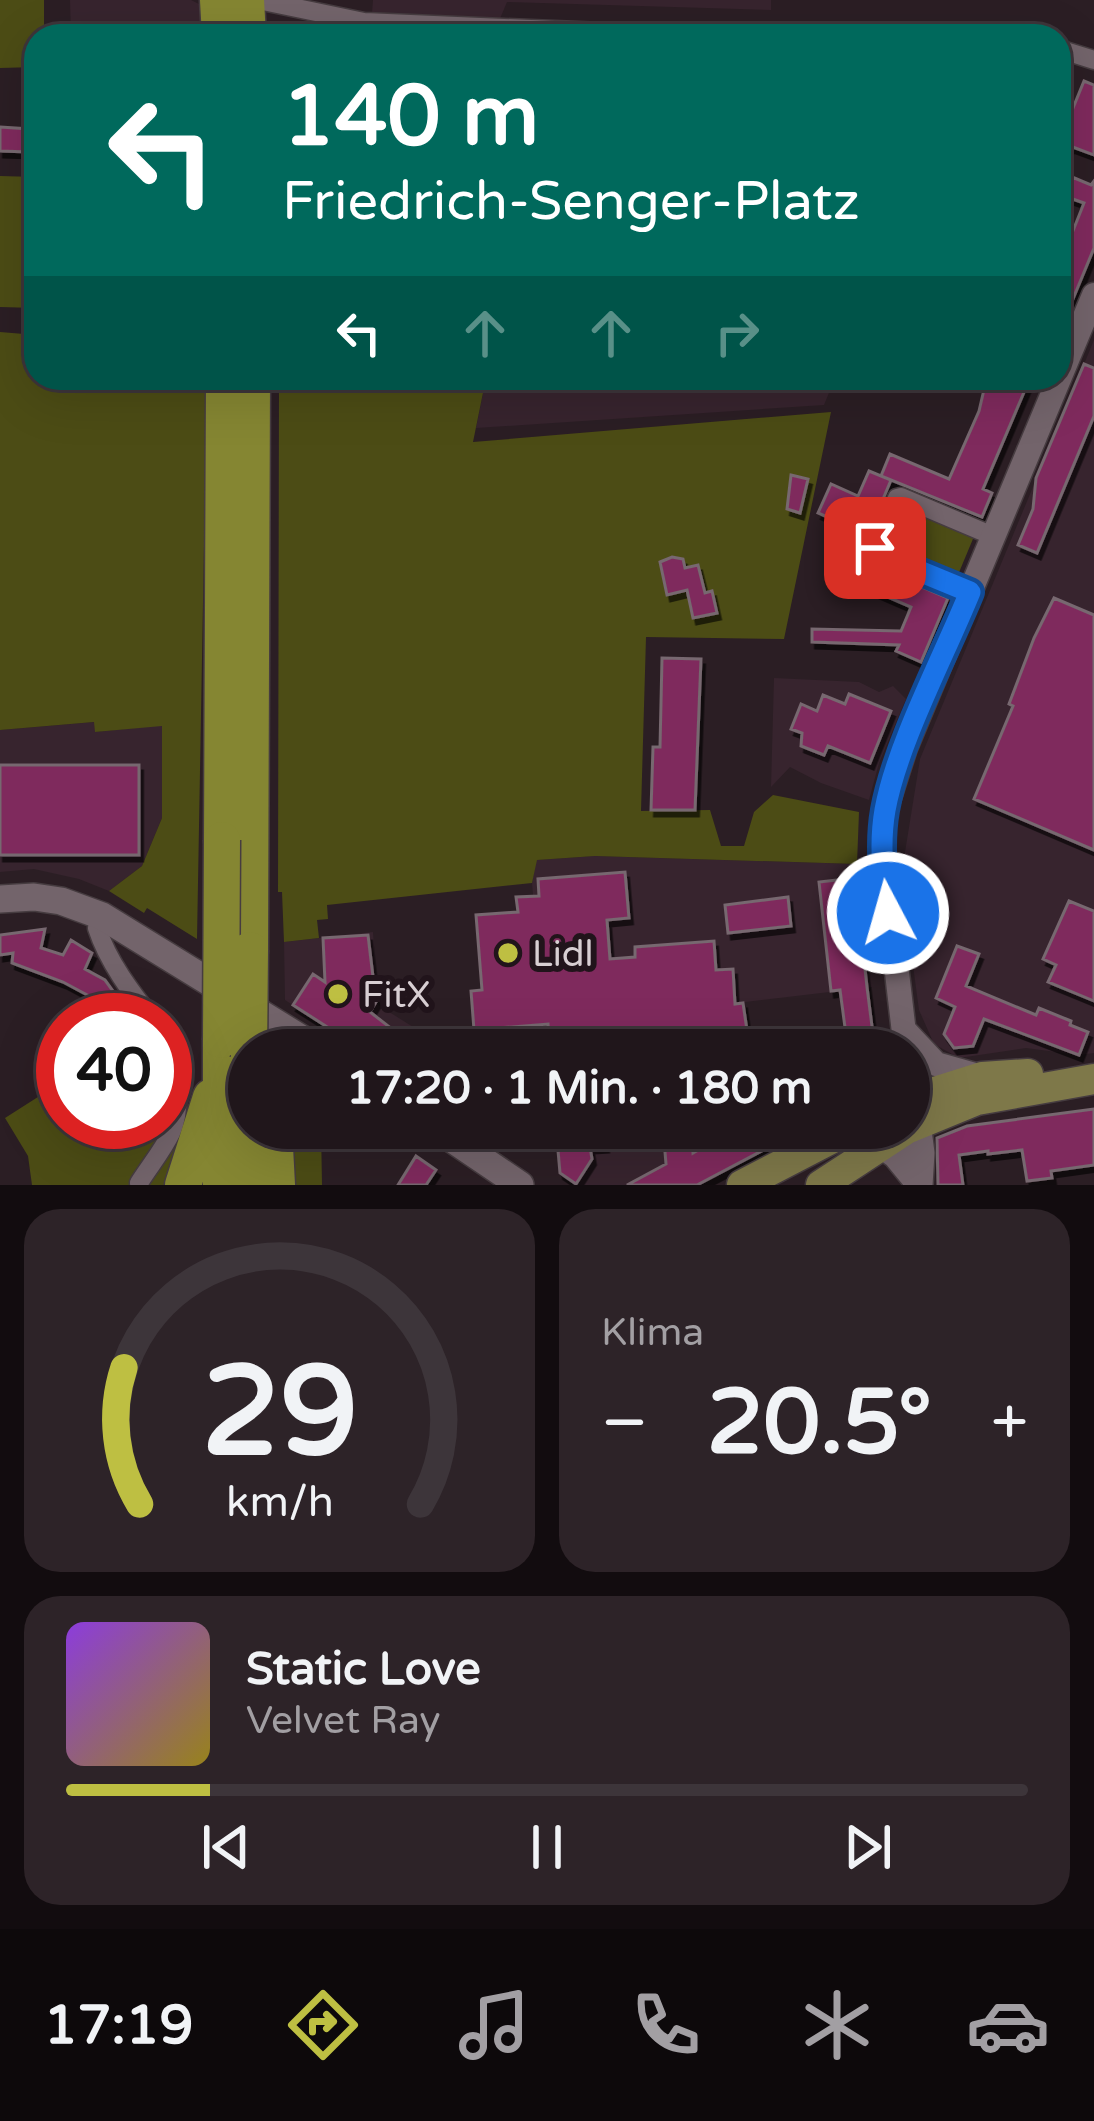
<!DOCTYPE html>
<html lang="de">
<meta charset="utf-8">
<style>
:root{--surface:#20161b;--page:#2d2328;--text:#f1f3f6;--muted:#a29fa3;--line:#3d353a;--accent:#bebf42}
body{margin:0;font-family:"Varela Round",sans-serif;background:var(--page);color:var(--text);height:100vh;display:flex;flex-direction:column;font-size:45px;white-space:nowrap}
*{box-sizing:border-box;margin:0}
p{font-size:39px;color:var(--muted)}
.icon{flex:none;width:66px;height:66px;fill:none;stroke:currentColor;stroke-width:2;stroke-linecap:round;stroke-linejoin:round}
.map{position:relative;height:1185px;overflow:hidden}
.drawer{display:flex;flex-direction:column;gap:24px;padding:24px;background:#120c0f;flex:1}
.drawer>*{flex:none}
.top-card{position:absolute;left:24px;top:24px;width:1047px;height:366px;border-radius:36px;box-shadow:0 12px 48px #0002,0 0 0 3px var(--line);background:#00695c;color:#fff;overflow:hidden}
.speed{position:absolute;left:36px;top:993px;display:flex;gap:24px;font-size:60px;font-weight:700;text-align:center}
.speed>*{display:grid;place-content:center;width:156px;height:156px;border-radius:50%;background:var(--surface);box-shadow:0 12px 48px #0002,0 0 0 3px var(--line);line-height:1}
.speed .limit{border:18px solid #d22;background:#fff;color:#111}
.pin{position:absolute;display:grid;place-items:center;width:102px;height:102px;color:#fff;margin:-51px;border-radius:24px;box-shadow:0 6px 18px #0006}
.me{position:absolute;width:132px;margin:-66px;rotate:354deg;stroke-linejoin:round;filter:drop-shadow(0 0 9px #0008)}
.turn{display:flex;align-items:center;gap:42px;height:252px;padding:0 60px;font-size:54px}
.turn .icon{width:156px;height:156px;stroke-width:2.5}
.turn b{display:block;font-size:84px;line-height:102px}
.lanes{display:flex;align-items:center;height:114px;padding:0 60px;background:#0003;justify-content:center;gap:60px;direction:ltr}
.lanes .off{opacity:.35}
.big{font-size:90px;font-weight:700;line-height:1.1}
.drawer .card{flex:1;display:flex;flex-direction:column;justify-content:center;gap:18px;min-width:0;padding:0 42px;border-radius:36px;background:var(--page)}
.drawer .dial{align-items:center;gap:0}
.dial svg{height:312px;overflow:visible;fill:none;stroke:var(--line);stroke-width:7;stroke-linecap:round;text-anchor:middle}
.dial text{fill:var(--text);stroke:none}
.song{display:flex;align-items:center;gap:36px}
.cover{width:144px;height:144px;border-radius:18px;background:linear-gradient(135deg,hsl(270 70% 55%),hsl(50 70% 35%))}
.played{height:12px;border-radius:6px;background:linear-gradient(90deg,var(--accent) 15%,var(--line) 15%)}
.keys{display:flex;justify-content:space-around;direction:ltr}
.heat{display:flex;justify-content:space-between;align-items:center;font-size:66px;direction:ltr}
.drawer .tiles{flex:1;display:grid;gap:24px;grid-template-columns:1fr 1fr}
.card:last-child{grid-column:span 2}
.trip{position:absolute;left:228px;top:1029px;width:702px;height:120px;border-radius:60px;background:var(--surface);box-shadow:0 12px 48px #0002,0 0 0 3px var(--line);font-weight:700;line-height:120px;text-align:center}
.menu{display:flex;height:192px;justify-content:space-around;align-items:center;background:#0d090b;color:var(--muted)}
.menu .icon{width:84px;height:84px}
.menu .selected{color:var(--accent)}
.menu b{font-size:54px;color:var(--text)}
.map>svg:first-child{display:block}
</style>
<div class="map">
<svg width="1094" height="1185" viewBox="0 0 1094 1185">
<defs>
<filter id="shadow"><feDropShadow dx="3.5" dy="6" stdDeviation="0" flood-color="#0009"/></filter>
</defs>
<rect width="100%" height="100%" fill="#2b1e24"/>
<!-- built -->
<path fill="#37242e" d="M 70,0 L 191,0 L 211,10 L 202,36 L 71,36 Z
M 373,0 L 771,0 L 771,10 L 507,2 L 499,21 L 372,13 Z
M 1094,340 L 1094,1053 L 1079,1055 L 1026,1048 L 959,1058 L 934,1044 L 919,1010 L 901,877 L 920,759 Z
M 486,378 L 835,378 L 824,405 L 476,428 Z
M 774,678 L 859,682 L 879,692 L 893,686 L 906,699 L 879,763 L 869,800 L 821,783 L 790,767 L 771,787 Z
M 95,722 L 96,732 L 162,725 L 162,818 L 142,866 L 109,891 L 79,879 L 34,869 L 0,872 L 0,730 Z
M 595,856 L 857,864 L 872,987 L 720,1005 L 722,1050 L 546,1050 L 532,883 L 536,860 Z
M 373,932 L 378,1005 L 450,1050 L 362,1050 L 285,1000 L 284,942 Z
M 554,1128 L 728,1128 L 743,1161 L 697,1185 L 578,1185 L 559,1173 Z"/>
<!-- green -->
<path fill="#4c4c15" d="M 0,0 L 44,0 L 44,36 L 36,36 L 36,67 L 0,68 Z
M 0,176 L 36,177 L 36,308 L 0,307 Z
M 0,332 L 36,335 L 36,378 L 207,378 L 197,939 L 147,908 L 144,913 L 109,891 L 142,866 L 162,818 L 162,726 L 95,732 L 94,722 L 0,730 Z
M 279,378 L 486,378 L 473,442 L 831,412 L 784,639 L 646,637 L 641,811 L 710,810 L 721,846 L 744,846 L 754,812 L 773,795 L 859,812 L 857,864 L 595,856 L 537,860 L 532,883 L 327,905 L 328,919 L 317,920 L 319,938 L 284,942 L 282,892 L 278,892 Z
M 899,504 L 975,534 L 955,582 L 884,551 Z
M 63,1081 L 63,1122 L 184,1121 L 167,1185 L 32,1185 L 28,1156 L 5,1118 Z
M 288,1128 L 321,1128 L 322,1185 L 291,1185 Z"/>
<!-- building -->
<path fill="#7f2c5d" stroke="#77676f" stroke-width="3" filter="url(#shadow)" d="M 1084,81 L 1094,85 L 1094,155 L 1070,146 L 1059,171 L 1059,136 L 1065,120 L 1060,117 L 1068,105 L 1073,108 Z
M 0,127 L 30,129 L 29,152 L 0,151 Z
M 1072,177 L 1091,185 L 1094,181 L 1094,248 L 1068,311 L 1059,307 L 1059,266 L 1084,203 L 1064,196 Z
M 1084,364 L 1094,368 L 1094,416 L 1037,553 L 1018,545 L 1033,509 L 1036,478 Z
M 999,378 L 1030,378 L 983,489 L 992,493 L 982,517 L 881,476 L 890,454 L 949,479 L 979,411 L 986,381 L 996,385 Z
M 869,471 L 891,480 L 858,559 L 836,550 L 846,525 L 818,513 L 831,484 L 858,496 Z
M 791,475 L 808,479 L 800,513 L 787,509 Z
M 848,555 L 948,598 L 921,662 L 896,651 L 899,645 L 812,642 L 812,629 L 901,631 L 911,607 L 839,576 Z
M 672,557 L 683,559 L 685,568 L 698,565 L 705,593 L 712,591 L 717,613 L 693,618 L 687,590 L 667,595 L 660,562 Z
M 1054,598 L 1094,615 L 1094,850 L 974,799 L 1013,706 L 1009,704 L 1034,638 Z
M 662,658 L 701,659 L 695,810 L 651,810 L 653,747 L 660,747 Z
M 849,694 L 891,711 L 870,763 L 828,746 L 824,755 L 801,746 L 802,733 L 791,729 L 801,704 L 817,711 L 823,695 L 845,704 Z
M 0,765 L 139,765 L 139,855 L 0,855 Z
M 625,872 L 629,918 L 607,920 L 610,959 L 635,957 L 635,947 L 714,941 L 716,970 L 733,969 L 735,1004 L 743,1003 L 748,1037 L 814,1029 L 824,1050 L 550,1050 L 548,1024 L 474,1030 L 471,991 L 482,990 L 476,915 L 518,912 L 516,897 L 539,896 L 538,879 Z
M 855,878 L 867,987 L 875,1050 L 848,1050 L 840,990 L 831,991 L 819,882 Z
M 788,897 L 791,926 L 728,933 L 725,905 Z
M 1069,901 L 1094,911 L 1094,1001 L 1048,982 L 1056,965 L 1043,959 Z
M 45,929 L 41,948 L 63,955 L 71,940 L 92,953 L 85,969 L 105,980 L 134,1020 L 63,982 L 12,963 L 13,953 L 0,955 L 0,935 Z
M 368,935 L 376,1002 L 370,1012 L 419,1050 L 363,1050 L 293,1005 L 313,974 L 325,982 L 323,938 Z
M 957,946 L 979,954 L 966,986 L 1036,1015 L 1039,1008 L 1071,1021 L 1070,1025 L 1088,1032 L 1079,1055 L 984,1019 L 973,1046 L 954,1048 L 944,1034 L 955,1007 L 936,998 Z
M 1094,1109 L 1094,1165 L 1051,1171 L 1052,1178 L 1027,1181 L 1022,1150 L 988,1154 L 988,1151 L 959,1155 L 963,1185 L 938,1185 L 937,1138 L 967,1126 Z
M 556,1128 L 655,1128 L 656,1138 L 604,1141 L 605,1146 L 590,1147 L 592,1159 L 576,1184 L 560,1173 Z
M 663,1128 L 691,1128 L 693,1153 L 736,1128 L 762,1128 L 771,1146 L 697,1185 L 627,1185 L 666,1164 Z
M 416,1156 L 436,1170 L 426,1185 L 398,1185 Z"/>
<g fill="none" stroke-linecap="round" stroke-linejoin="round">
<!-- minor casing -->
<g stroke="#463c40" stroke-width="21">
<path id="minor" d="M 258,0 L 364,22 L 696,36
M 872,36 L 1005,36
M 1059,49 L 1094,60
M 970,592 L 877,554 L 875,548 L 897,498 L 901,497 L 993,536
M 102,916 L 97,928 C 108,962 131,992 153,1020
M 139,1183 C 149,1167 163,1150 171,1133 C 182,1109 179,1056 165,1035"/>
</g>
<!-- tertiary casing -->
<g stroke="#463c40" stroke-width="27">
<path id="tertiary" d="M 905,1031 L 936,1064 L 982,1077
M 906,1050 L 882,844 L 885,810 L 905,748 L 1094,295
M 909,1072 L 913,1098"/>
</g>
<!-- secondary casing -->
<g stroke="#463c40" stroke-width="30">
<path id="secondary" d="M 0,899 L 34,897 L 61,901 L 102,916 L 320,1050
M 915,1108 L 921,1153 L 919,1185
M 436,1128 L 520,1185
M 857,1128 L 896,1155 L 919,1183"/>
</g>
<!-- primary casing -->
<g stroke="#463c40" stroke-width="33">
<path id="primary" d="M 909,1100 L 982,1077 L 1028,1074
M 909,1128 L 977,1100 L 1094,1079
M 742,1185 L 852,1128
M 821,1185 L 908,1128"/>
</g>
<!-- motorway casing -->
<g stroke="#463c40" stroke-width="39">
<path id="motorway" d="M 218,0 L 220,36
M 246,0 L 248,36
M 222,840 L 224,378
M 250,950 L 252,378
M 274,1128 L 277,1185
M 183,1185 L 211,1097
M 221,1185 L 221,1040
M 249,1185 L 249,1057"/>
</g>
<!-- minor -->
<use href="#minor" stroke="#73646b" stroke-width="18"/>
<!-- tertiary -->
<use href="#tertiary" stroke="#73646b" stroke-width="24"/>
<!-- secondary -->
<use href="#secondary" stroke="#73646b" stroke-width="27"/>
<!-- primary -->
<use href="#primary" stroke="#7e7849" stroke-width="30"/>
<!-- motorway -->
<use href="#motorway" stroke="#858632" stroke-width="36"/>
<!-- motorway-bridge casing -->
<g stroke="#463c40" stroke-width="39" stroke-linecap="butt">
<path id="motorway-bridge" d="M 221,1040 L 222,840
M 249,1057 L 250,950"/>
</g>
<!-- motorway-bridge -->
<use href="#motorway-bridge" stroke="#858632" stroke-width="36"/>
</g>
<g fill="none" stroke-linecap="round" stroke-linejoin="round">
<!-- route casing -->
<g stroke="#114b97" stroke-width="30">
<path id="route" d="M 875,548 L 878,554 L 970,592 C 944,656 897,744 885,810 C 879,844 883,879 888,913"/>
</g>
<!-- route -->
<use href="#route" stroke="#1a73e8" stroke-width="21"/>
</g>
<!-- markers -->
<g fill="#bebf42" stroke="#21141b" stroke-width="4.5">
<circle cx="508" cy="953" r="12"/>
<circle cx="338" cy="994" r="12"/>
</g>
<g text-anchor="middle" stroke-width="12" stroke-linejoin="round" paint-order="stroke">
<!-- poi labels -->
<g font-size="36" fill="#d8cfd3" stroke="#21141b" text-anchor="start">
<text x="532" y="966">Lidl</text>
<text x="362" y="1007">FitX</text>
</g>
</g>
</svg>
<div class="speed"><div class="limit">40</div></div>
<div class="pin" style="left:875px;top:548px;background:#d93025"><svg class="icon" aria-label="arrive" viewBox="0 0 24 24"><path d="M6 21V4h12l-3 4 3 4H6"/></svg></div>
<svg class="me" style="left:888px;top:913px" viewBox="-20 -20 40 40"><circle r="17" fill="#1a73e8" stroke="#fff" stroke-width="3"/><path d="M0-11L8 9 0 5-8 9z" fill="#fff"/></svg>
<div class="trip">17:20 · 1 Min. · 180 m</div>
<div class="top-card">
<div class="turn"><svg class="icon" aria-label="left" viewBox="0 0 24 24"><path d="M17 20v-9H6M10 6l-5 5 5 5"/></svg><div><b>140 m</b>Friedrich-Senger-Platz</div></div>
<div class="lanes"><svg class="icon" aria-label="left" viewBox="0 0 24 24"><path d="M17 20v-9H6M10 6l-5 5 5 5"/></svg><svg class="icon off" aria-label="ahead" viewBox="0 0 24 24"><path d="M12 20V5M6 11l6-6 6 6"/></svg><svg class="icon off" aria-label="ahead" viewBox="0 0 24 24"><path d="M12 20V5M6 11l6-6 6 6"/></svg><svg class="icon off" aria-label="right" viewBox="0 0 24 24"><path d="M7 20v-9h11M14 6l5 5-5 5"/></svg></div>
</div>
</div>
<section class="drawer">
<div class="tiles">
<div class="card dial"><svg viewBox="0 0 100 80">
<path d="M14 69A42 42 0 1 1 86 69"/>
<path d="M14 69A42 42 0 0 1 10 34" stroke="#bebf42"/>
<text x="50" y="56" font-size="32" font-weight="700">29</text>
<text x="50" y="72" font-size="11">km/h</text>
</svg></div>
<div class="card"><p>Klima</p>
<div class="heat"><a>−</a><b class="big">20.5°</b><a>+</a></div>
</div>
<div class="card">
<div class="song"><i class="cover"></i><div><b>Static Love</b><p>Velvet Ray</p></div></div>
<div class="played"></div>
<div class="keys"><svg class="icon" aria-label="previous" viewBox="0 0 24 24"><path d="M18 5L8 12l10 7zM5 5v14"/></svg><svg class="icon" aria-label="pause" viewBox="0 0 24 24"><path d="M8 5v14M16 5v14"/></svg><svg class="icon" aria-label="next" viewBox="0 0 24 24"><path d="M6 5l10 7-10 7zM19 5v14"/></svg></div>
</div>
</div>
</section>
<nav class="menu">
<b>17:19</b>
<svg class="icon selected" aria-label="directions" viewBox="0 0 24 24"><path d="M12 3l9 9-9 9-9-9zM9 14v-3h6M13 9l2 2-2 2"/></svg>
<svg class="icon" aria-label="music" viewBox="0 0 24 24"><path d="M9 18V5l10-2v13"/><circle cx="6" cy="18" r="3"/><circle cx="16" cy="16" r="3"/></svg>
<svg class="icon" aria-label="phone" viewBox="0 0 24 24"><path d="M5 4h4l2 5-3 2q2 4 5 5l2-3 5 2v4C11 20 4 13 5 4z"/></svg>
<svg class="icon" aria-label="climate" viewBox="0 0 24 24"><path d="M12 3v18M4 7l16 10M4 17L20 7"/></svg>
<svg class="icon" aria-label="car" viewBox="0 0 24 24"><path d="M5 17H2v-5l4-1 3-4h7l3 4 3 1v5h-3M9 17h6M6 11h13"/><circle cx="7" cy="17" r="2"/><circle cx="17" cy="17" r="2"/></svg>
</nav>
